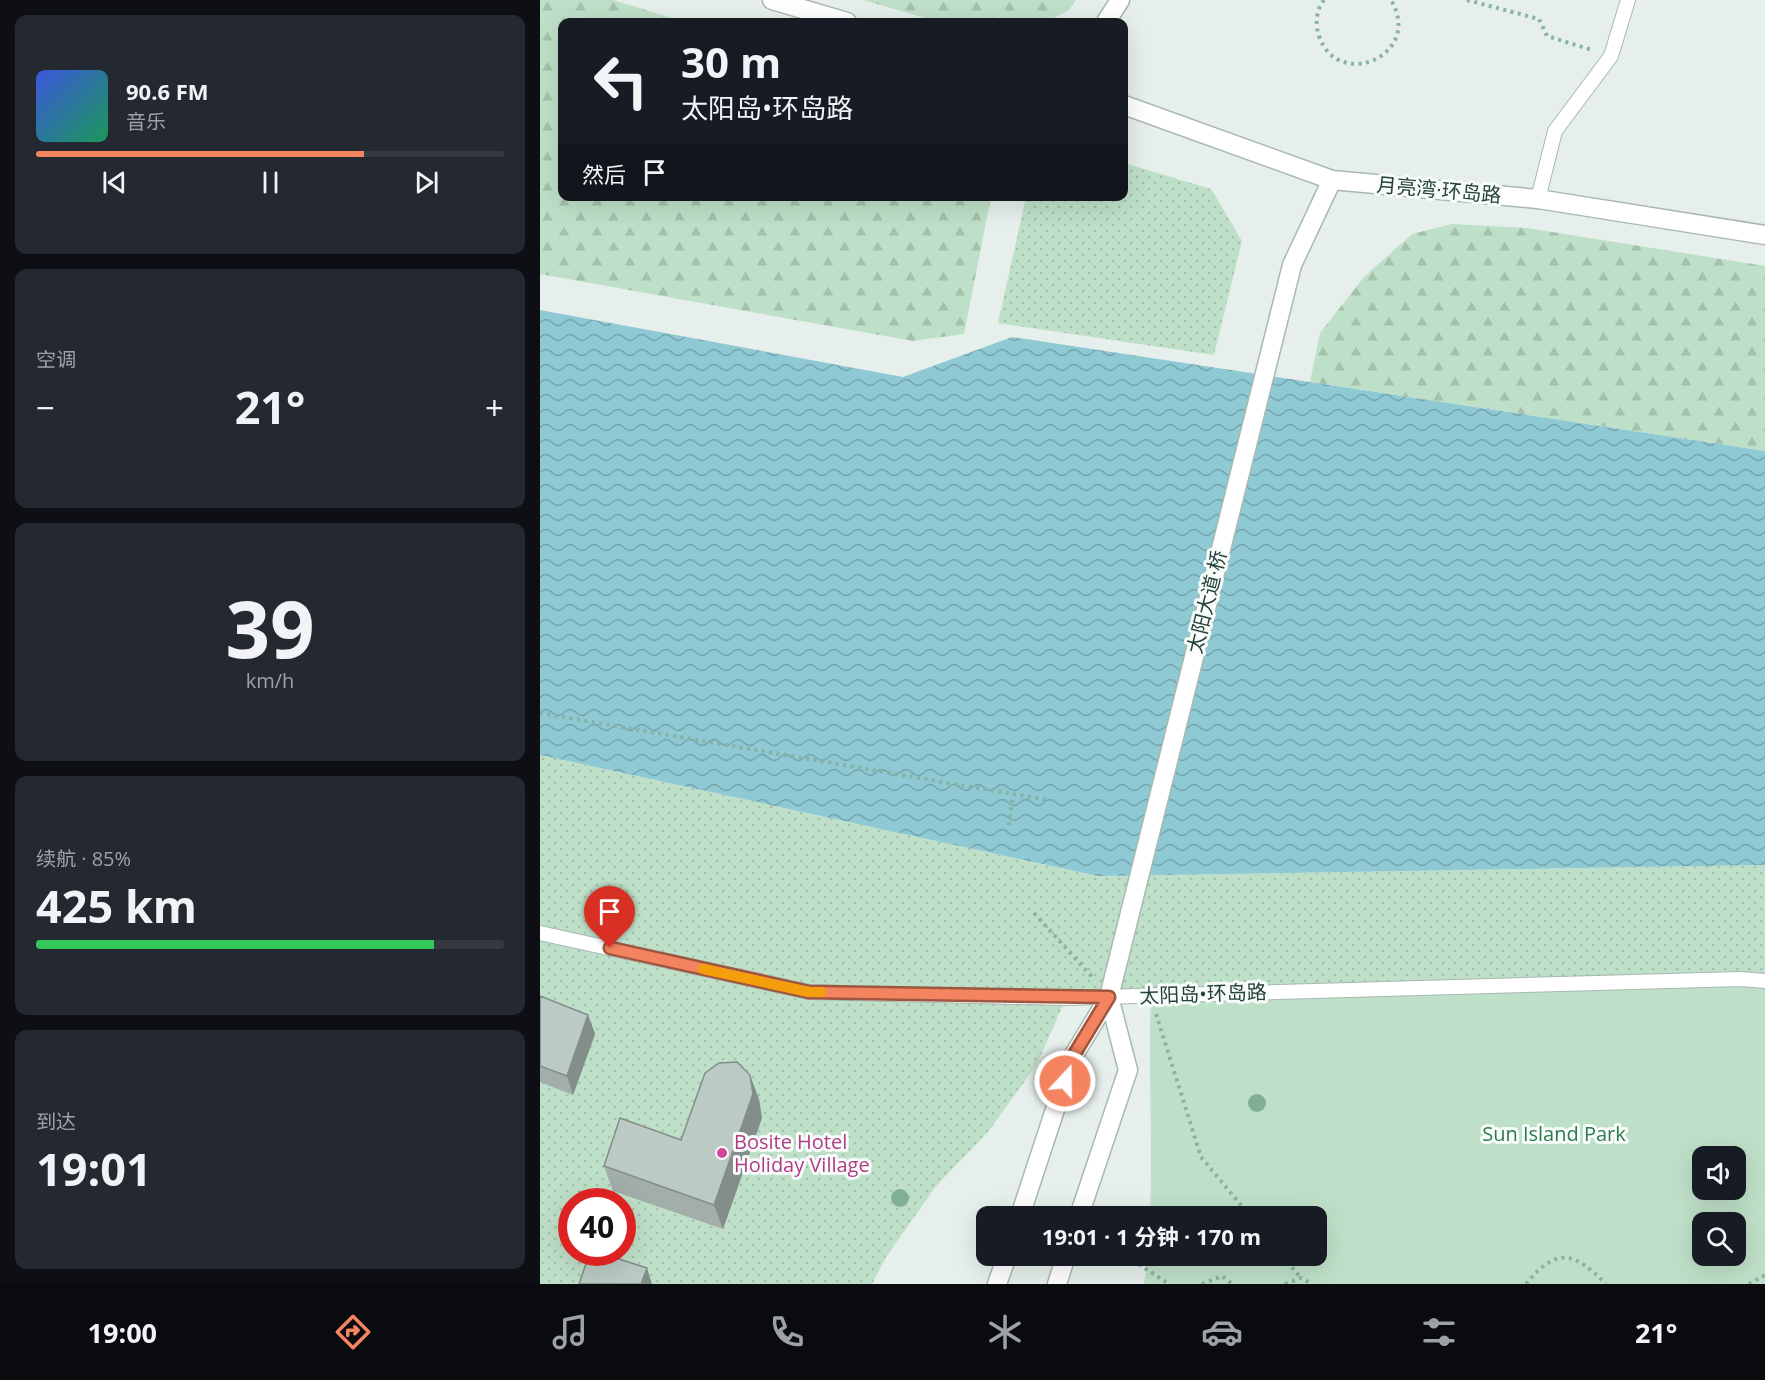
<!DOCTYPE html>
<html lang="zh">
<meta charset="utf-8">
<style>
:root{--surface:#171b24;--page:#242831;--text:#f1f3f6;--muted:#9ea1a6;--line:#363941;--accent:#f4845f}
body{margin:0;font-family:"Open Sans","Noto Sans SC",sans-serif;background:var(--page);color:var(--text);height:100vh;display:flex;flex-direction:column;font-size:22px;white-space:nowrap}
*{box-sizing:border-box;margin:0}
p{font-size:20px;color:var(--muted)}
.icon{flex:none;width:33px;height:33px;fill:none;stroke:currentColor;stroke-width:2;stroke-linecap:round;stroke-linejoin:round}
.map{position:relative;flex:1;overflow:hidden}
.side{display:flex;flex-direction:column;gap:15px;padding:15px;background:#0d0f14;width:540px}
.side>*{flex:none}
.top-card{position:absolute;left:18px;top:18px;width:570px;height:183px;border-radius:12px;box-shadow:0 6px 24px #0002;background:#171b24;color:var(--text);overflow:hidden}
.fabs{position:absolute;left:1152px;top:1146px;display:grid;gap:12px}
.fabs a{display:grid;place-items:center;width:54px;height:54px;border-radius:12px;background:var(--surface);box-shadow:0 6px 24px #0002;font-size:30px}
.speed{position:absolute;left:18px;top:1188px;display:flex;gap:12px;font-size:30px;font-weight:700;text-align:center}
.speed>*{display:grid;place-content:center;width:78px;height:78px;border-radius:50%;background:var(--surface);box-shadow:0 6px 24px #0002;line-height:1}
.speed .limit{border:9px solid #d22;background:#fff;color:#111}
.pin{position:absolute;display:grid;place-items:center;width:51px;height:51px;color:#fff;margin:-62px -26px;border-radius:50% 50% 50% 0;rotate:-45deg;box-shadow:0 0 6px #0007}
.pin .icon{rotate:45deg}
.me{position:absolute;width:66px;margin:-33px;rotate:21deg;stroke-linejoin:round;filter:drop-shadow(0 0 4px #0008)}
.turn{display:flex;align-items:center;gap:21px;height:126px;padding:0 24px;font-size:27px}
.turn .icon{width:78px;height:78px;stroke-width:2.5}
.turn b{display:block;font-size:42px;line-height:51px}
.then{display:flex;align-items:center;height:57px;padding:0 24px;background:#0003;gap:12px;font-size:22px}
.big{font-size:45px;font-weight:700;line-height:1.1}
.side .card{flex:1;display:flex;flex-direction:column;justify-content:center;gap:9px;min-width:0;padding:0 21px;border-radius:12px;background:var(--page)}
.side .dial{align-items:center;gap:0}
.dial b{font-size:78px;line-height:1}
.song{display:flex;align-items:center;gap:18px}
.cover{width:72px;height:72px;border-radius:9px;background:linear-gradient(135deg,hsl(230 70% 55%),hsl(150 70% 35%))}
.played{height:6px;border-radius:3px;background:linear-gradient(90deg,var(--accent) 70%,var(--line) 70%)}
.keys{display:flex;justify-content:space-around;direction:ltr}
.heat{display:flex;justify-content:space-between;align-items:center;font-size:33px;direction:ltr}
.charge{height:9px;border-radius:4px;background:linear-gradient(90deg,#34c759 85%,var(--line) 0)}
.trip{position:absolute;left:436px;top:1206px;width:351px;height:60px;border-radius:12px;background:var(--surface);box-shadow:0 6px 24px #0002;font-weight:700;line-height:60px;text-align:center}
.tabs{display:flex;height:96px;justify-content:space-around;align-items:center;background:#090b0e;color:var(--muted)}
.tabs .icon{width:42px;height:42px}
.tabs .on{color:var(--accent)}
.tabs b{font-size:27px;color:var(--text)}
main{display:flex;flex:1;min-height:0}
.map>svg:first-child{display:block}
</style>
<main>
<section class="side">
<div class="card">
<div class="song"><i class="cover"></i><div><b>90.6 FM</b><p>音乐</p></div></div>
<div class="played"></div>
<div class="keys"><svg class="icon" aria-label="previous" viewBox="0 0 24 24"><path d="M18 5L8 12l10 7zM5 5v14"/></svg><svg class="icon" aria-label="pause" viewBox="0 0 24 24"><path d="M8 5v14M16 5v14"/></svg><svg class="icon" aria-label="next" viewBox="0 0 24 24"><path d="M6 5l10 7-10 7zM19 5v14"/></svg></div>
</div>
<div class="card"><p>空调</p>
<div class="heat"><a>−</a><b class="big">21°</b><a>+</a></div>
</div>
<div class="card dial"><b>39</b><p>km/h</p></div>
<div class="card"><p>续航 · 85%</p><b class="big">425 km</b><div class="charge"></div></div>
<div class="card"><p>到达</p><b class="big">19:01</b></div>
</section>
<div class="map">
<svg width="1225" height="1284" viewBox="0 0 1225 1284">
<defs>
<pattern id="grass-dots" width="8" height="8" patternUnits="userSpaceOnUse" patternTransform="scale(1.5)"><rect width="8" height="8" fill="#bfe0c8"/><path d="M2 2h.1M6 6h.1" fill="none" stroke="#a4c1ad" stroke-width="1.8" stroke-linecap="round"/></pattern>
<pattern id="forest-firs" width="22" height="20" patternUnits="userSpaceOnUse" patternTransform="scale(1.5)"><rect width="22" height="20" fill="#bfe0c8"/><path d="M5 1l3.5 6h-7zM16 11l3.5 6h-7z" fill="#a4c1ad"/></pattern>
<pattern id="water-waves" width="16" height="10" patternUnits="userSpaceOnUse" patternTransform="scale(1.5)"><rect width="16" height="10" fill="#8ec9d4"/><path d="M0 5q4-4 8 0t8 0" fill="none" stroke="#74a5ad"/></pattern>
</defs>
<rect width="100%" height="100%" fill="#e6efeb"/>
<!-- grass -->
<path fill="url(#grass-dots)" fill-rule="evenodd" d="M 584,163 L 671,189 L 702,241 L 674,355 L 458,323 L 486,197 L 584,196 Z
M 0,755 L 558,876 L 1225,865 L 1225,981 L 526,998 L 497,1064 L 448,1132 L 396,1186 L 346,1257 L 332,1284 L 0,1284 ZM 32,1202 L 82,1202 L 82,1252 L 32,1252 Z"/>
<!-- forest -->
<path fill="url(#forest-firs)" d="M 0,0 L 73,0 L 145,22 L 22,22 L 22,196 L 451,197 L 424,334 L 373,341 L 0,274 Z
M 323,0 L 536,0 L 529,10 L 506,22 L 399,22 Z
M 912,224 L 987,228 L 1225,266 L 1225,451 L 770,382 L 780,333 L 824,277 L 872,234 Z"/>
<!-- park -->
<path fill="#bfe0c8" fill-rule="evenodd" d="M 1225,981 L 1225,1284 L 604,1284 L 608,1256 L 777,1256 L 777,1216 L 610,1216 C 613,1143 608,1069 611,995 ZM 1162,1156 L 1196,1156 L 1196,1190 L 1162,1190 ZM 1162,1222 L 1196,1222 L 1196,1256 L 1162,1256 Z"/>
<!-- water -->
<path fill="url(#water-waves)" d="M 0,310 L 363,377 L 472,337 L 1225,451 L 1225,865 L 558,876 L 0,755 Z"/>
<g fill="none" stroke-linecap="round" stroke-linejoin="round">
<!-- service casing -->
<g stroke="#a8b8b2" stroke-width="16">
<path id="service" d="M 998,199 L 1015,131 L 1071,56 L 1088,0
M 0,933 L 269,992 L 526,998 L 1201,979 L 1225,981"/>
</g>
<!-- pedestrian casing -->
<g stroke="#a8b8b2" stroke-width="21">
<path id="pedestrian" d="M 584,105 L 792,180 L 998,199
M 569,997 L 752,265 L 792,180"/>
</g>
<!-- minor casing -->
<g stroke="#a8b8b2" stroke-width="21">
<path id="minor" d="M 232,0 L 307,22
M 566,22 L 580,0
M 998,199 L 1225,235"/>
</g>
<!-- tertiary casing -->
<g stroke="#a8b8b2" stroke-width="21">
<path id="tertiary" d="M 480,1216 L 532,1058 L 569,997
M 539,1216 L 588,1070 L 569,997
M 457,1284 L 467,1256
M 517,1284 L 526,1256"/>
</g>
<!-- path -->
<path stroke="#86b3a5" stroke-width="4" stroke-dasharray="3 4.5" stroke-linecap="butt" d="M 784,0 C 776,10 775,24 779,36 C 798,92 884,55 851,0
M 927,0 L 999,19 L 1007,36 L 1052,50
M 0,713 L 508,800
M 469,825 L 473,794
M 494,913 L 554,979
M 616,1014 L 661,1157 L 710,1216
M 586,1256 L 629,1284
M 742,1256 L 761,1278
M 662,1284 L 682,1276 L 692,1284
M 745,1284 L 761,1278 L 772,1284
M 986,1284 C 1017,1246 1034,1252 1066,1284
M 1209,1284 L 1225,1275"/>
<!-- service -->
<use href="#service" stroke="#fff" stroke-width="14"/>
<!-- pedestrian -->
<use href="#pedestrian" stroke="#fff" stroke-width="18"/>
<!-- minor -->
<use href="#minor" stroke="#fff" stroke-width="18"/>
<!-- tertiary -->
<use href="#tertiary" stroke="#fff" stroke-width="18"/>
</g>
<!-- trees -->
<g fill="#80af93">
<circle cx="717" cy="1103" r="9"/>
<circle cx="360" cy="1198" r="9"/>
</g>
<!-- wall -->
<path fill="#a1aea9" d="M 0,996 L 48,1015 L 55,1034 L 33,1095 L 0,1082 Z
M 219,1099 L 222,1118 L 183,1229 L 73,1191 L 64,1166 L 141,1140 Z"/>
<!-- shaded-wall -->
<path fill="#838d89" d="M 48,1015 L 55,1034 L 33,1095 L 27,1076 Z
M 210,1075 L 219,1099 L 222,1118 L 183,1229 L 174,1205 Z
M 107,1268 L 112,1284 L 101,1284 Z"/>
<!-- building -->
<path fill="#bbcac4" stroke="#838d89" stroke-width="1.5" d="M 0,996 L 48,1015 L 27,1076 L 0,1066 Z
M 197,1062 L 210,1075 L 213,1094 L 174,1205 L 64,1166 L 80,1118 L 141,1140 L 165,1073 L 179,1063 Z
M 50,1252 L 57,1252 L 107,1268 L 101,1284 L 39,1284 Z"/>
<g fill="none" stroke-linecap="round" stroke-linejoin="round">
<!-- route casing -->
<g stroke="#9f563e" stroke-width="15">
<path id="route" d="M 70,948 L 269,992 L 569,997 L 532,1058 L 525,1081"/>
</g>
<!-- route -->
<use href="#route" stroke="#f4845f" stroke-width="10"/>
<!-- slow -->
<path stroke="#f59e0b" stroke-width="10" d="M 163,969 L 269,992 L 281,992"/>
</g>
<!-- markers -->
<circle fill="#d1479c" stroke="#f7fbf9" stroke-width="2" cx="182" cy="1153" r="6"/>
<g text-anchor="middle" stroke-width="6" stroke-linejoin="round" paint-order="stroke">
<!-- street labels -->
<g font-size="20" fill="#24423a" stroke="#f7fbf9">
<text transform="translate(899 190) rotate(5)" y="7">月亮湾·环岛路</text>
<text transform="translate(667 602) rotate(-76)" y="7">太阳大道·桥</text>
<text transform="translate(663 994) rotate(-2)" y="7">太阳岛•环岛路</text>
</g>
<!-- park labels -->
<g font-size="20" fill="#2d7a4b" stroke="#f7fbf9">
<text x="1014" y="1141">Sun Island Park</text>
</g>
<!-- hotel labels -->
<g font-size="20" fill="#b23c85" stroke="#f7fbf9" text-anchor="start">
<text x="194" y="1149">Bosite Hotel<tspan x="194" dy="23">Holiday Village</tspan></text>
</g>
</g>
</svg>
<div class="fabs">
<a><svg class="icon" aria-label="sound" viewBox="0 0 24 24"><path d="M4 9h4l5-4v14l-5-4H4zM17 9q2 3 0 6"/></svg></a>
<a><svg class="icon" aria-label="search" viewBox="0 0 24 24"><circle cx="10" cy="10" r="6"/><path d="M15 15l6 6"/></svg></a>
</div>
<div class="speed"><div class="limit">40</div></div>
<div class="pin" style="left:70px;top:948px;background:#d93025"><svg class="icon" aria-label="arrive" viewBox="0 0 24 24"><path d="M6 21V4h12l-3 4 3 4H6"/></svg></div>
<svg class="me" style="left:525px;top:1081px" viewBox="-20 -20 40 40"><circle r="17" fill="#f4845f" stroke="#fff" stroke-width="3"/><path d="M0-11L8 9 0 5-8 9z" fill="#fff"/></svg>
<div class="trip">19:01 · 1 分钟 · 170 m</div>
<div class="top-card">
<div class="turn"><svg class="icon" aria-label="left" viewBox="0 0 24 24"><path d="M17 20v-9H6M10 6l-5 5 5 5"/></svg><div><b>30 m</b>太阳岛•环岛路</div></div>
<div class="then">然后<svg class="icon" aria-label="arrive" viewBox="0 0 24 24"><path d="M6 21V4h12l-3 4 3 4H6"/></svg></div>
</div>
</div>
</main>
<nav class="tabs">
<b>19:00</b>
<svg class="icon on" aria-label="directions" viewBox="0 0 24 24"><path d="M12 3l9 9-9 9-9-9zM9 14v-3h6M13 9l2 2-2 2"/></svg>
<svg class="icon" aria-label="music" viewBox="0 0 24 24"><path d="M9 18V5l10-2v13"/><circle cx="6" cy="18" r="3"/><circle cx="16" cy="16" r="3"/></svg>
<svg class="icon" aria-label="phone" viewBox="0 0 24 24"><path d="M5 4h4l2 5-3 2q2 4 5 5l2-3 5 2v4C11 20 4 13 5 4z"/></svg>
<svg class="icon" aria-label="climate" viewBox="0 0 24 24"><path d="M12 3v18M4 7l16 10M4 17L20 7"/></svg>
<svg class="icon" aria-label="car" viewBox="0 0 24 24"><path d="M5 17H2v-5l4-1 3-4h7l3 4 3 1v5h-3M9 17h6M6 11h13"/><circle cx="7" cy="17" r="2"/><circle cx="17" cy="17" r="2"/></svg>
<svg class="icon" aria-label="filters" viewBox="0 0 24 24"><path d="M4 7h16M4 17h16"/><circle cx="9" cy="7" r="2"/><circle cx="15" cy="17" r="2"/></svg>
<b>21°</b>
</nav>
